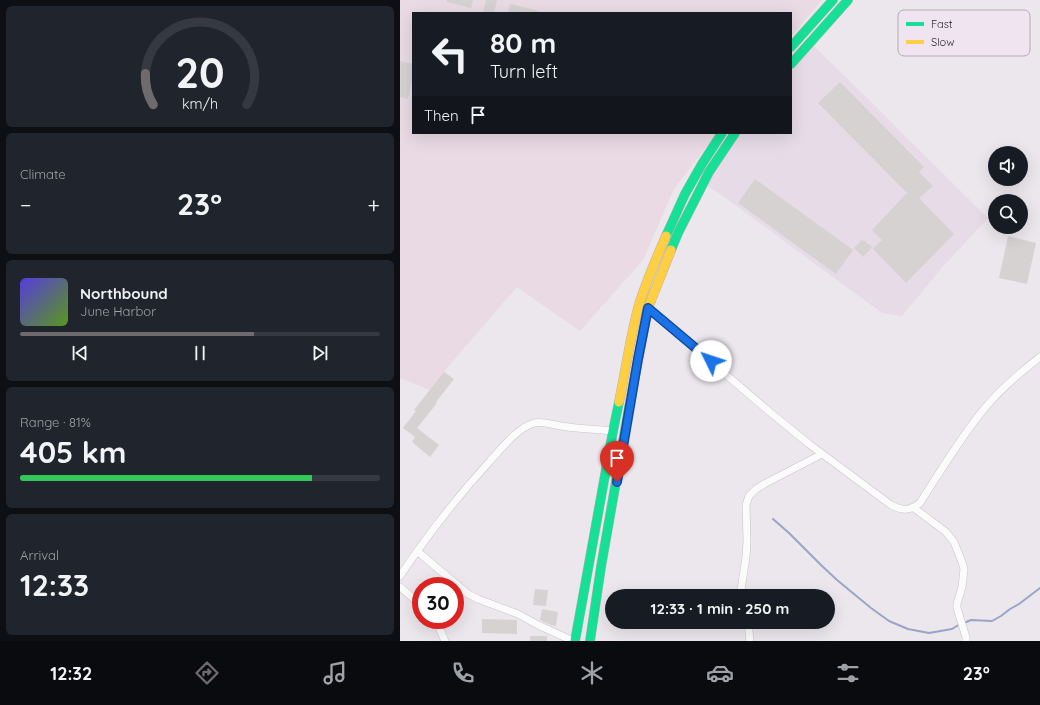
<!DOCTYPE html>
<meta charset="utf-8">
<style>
:root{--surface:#171b24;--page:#20242c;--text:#f1f3f6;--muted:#9ea1a6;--line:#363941;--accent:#6e6a6e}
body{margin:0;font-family:Quicksand,sans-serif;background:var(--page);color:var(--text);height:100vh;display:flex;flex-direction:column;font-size:15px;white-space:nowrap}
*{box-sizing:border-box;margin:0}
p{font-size:13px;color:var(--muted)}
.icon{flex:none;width:22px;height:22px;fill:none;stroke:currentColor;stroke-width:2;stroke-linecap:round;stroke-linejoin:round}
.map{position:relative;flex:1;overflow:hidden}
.panel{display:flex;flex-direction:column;gap:6px;padding:6px;background:#0d0f14;width:400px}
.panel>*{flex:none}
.hud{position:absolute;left:12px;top:12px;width:380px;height:122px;border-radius:0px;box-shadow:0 4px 16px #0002;background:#171b24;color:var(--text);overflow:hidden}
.buttons{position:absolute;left:588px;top:146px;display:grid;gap:8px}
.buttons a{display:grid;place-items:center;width:40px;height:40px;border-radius:50%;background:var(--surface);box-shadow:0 4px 16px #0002;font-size:20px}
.speed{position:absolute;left:12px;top:577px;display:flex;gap:8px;font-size:20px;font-weight:700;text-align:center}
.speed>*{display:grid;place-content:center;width:52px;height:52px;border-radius:50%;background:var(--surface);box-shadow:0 4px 16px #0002;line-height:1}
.speed .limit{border:6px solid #d22;background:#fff;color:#111}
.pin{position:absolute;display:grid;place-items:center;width:34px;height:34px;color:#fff;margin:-41px -17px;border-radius:50% 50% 50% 0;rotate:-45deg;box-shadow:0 0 4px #0007}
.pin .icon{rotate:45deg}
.me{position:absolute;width:44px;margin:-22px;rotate:311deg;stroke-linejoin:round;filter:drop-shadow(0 0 3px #0008)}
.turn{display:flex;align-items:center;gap:14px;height:84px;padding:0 12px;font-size:18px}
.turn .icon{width:52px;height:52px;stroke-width:2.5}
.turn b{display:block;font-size:28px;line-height:34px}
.then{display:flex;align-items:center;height:38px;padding:0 12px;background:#0003;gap:8px;font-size:15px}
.big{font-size:30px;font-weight:700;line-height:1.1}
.panel .widget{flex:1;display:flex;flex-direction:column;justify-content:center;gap:6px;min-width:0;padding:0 14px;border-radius:6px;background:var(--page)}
.panel .dial{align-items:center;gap:0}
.dial svg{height:104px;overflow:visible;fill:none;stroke:var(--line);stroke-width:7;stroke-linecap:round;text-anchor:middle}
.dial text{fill:var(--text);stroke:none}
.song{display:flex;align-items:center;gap:12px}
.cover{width:48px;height:48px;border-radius:6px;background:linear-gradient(135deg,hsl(250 70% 55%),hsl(90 70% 35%))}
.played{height:4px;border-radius:2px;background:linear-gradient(90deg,var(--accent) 65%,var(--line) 65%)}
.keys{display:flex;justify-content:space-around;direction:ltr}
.heat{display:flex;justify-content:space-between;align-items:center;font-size:22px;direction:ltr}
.charge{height:6px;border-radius:3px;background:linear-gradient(90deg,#34c759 81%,var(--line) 0)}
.trip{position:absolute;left:205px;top:589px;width:230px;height:40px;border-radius:20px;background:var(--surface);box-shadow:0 4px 16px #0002;font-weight:700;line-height:40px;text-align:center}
.tab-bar{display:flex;height:64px;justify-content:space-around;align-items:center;background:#090b0e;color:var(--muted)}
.tab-bar .icon{width:28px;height:28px}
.tab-bar .on{color:var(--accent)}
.tab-bar b{font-size:18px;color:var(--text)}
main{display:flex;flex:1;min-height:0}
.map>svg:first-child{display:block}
</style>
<main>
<section class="panel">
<div class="widget dial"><svg viewBox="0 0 100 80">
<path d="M14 69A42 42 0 1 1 86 69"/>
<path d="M14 69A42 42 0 0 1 8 45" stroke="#6e6a6e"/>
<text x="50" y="56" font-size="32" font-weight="700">20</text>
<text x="50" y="72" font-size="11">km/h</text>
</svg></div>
<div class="widget"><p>Climate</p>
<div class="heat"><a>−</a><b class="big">23°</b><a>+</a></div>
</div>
<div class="widget">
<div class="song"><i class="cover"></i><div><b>Northbound</b><p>June Harbor</p></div></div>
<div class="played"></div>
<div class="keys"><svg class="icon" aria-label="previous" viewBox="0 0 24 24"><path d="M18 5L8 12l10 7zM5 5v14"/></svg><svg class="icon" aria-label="pause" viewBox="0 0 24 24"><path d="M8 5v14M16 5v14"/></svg><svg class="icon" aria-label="next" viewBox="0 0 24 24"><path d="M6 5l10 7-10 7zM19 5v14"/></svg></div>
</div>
<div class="widget"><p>Range · 81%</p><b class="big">405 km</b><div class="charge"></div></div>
<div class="widget"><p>Arrival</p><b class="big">12:33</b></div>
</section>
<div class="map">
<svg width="640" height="641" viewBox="0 0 640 641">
<rect width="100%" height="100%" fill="#ece7ec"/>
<!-- commercial -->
<path fill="#e6dbe7" d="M 413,45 L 588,218 L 546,263 L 502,316 L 482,313 L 316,191 L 303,184 L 340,133 L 391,133 L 391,70 Z"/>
<!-- education -->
<path fill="#e9dae4" d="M 0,0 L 422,0 L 391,37 L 391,13 L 13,13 L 13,133 L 317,133 L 274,189 L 243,260 L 180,331 L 117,287 L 47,368 L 30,390 L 0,378 Z"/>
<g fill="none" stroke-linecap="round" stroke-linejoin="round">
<!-- stream -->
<path stroke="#97a6c8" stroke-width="2" d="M 373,519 L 389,533 L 421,565 L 437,580 L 471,608 L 489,621 L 508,629 L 529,633 L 552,629 L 560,624
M 564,623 L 571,620 L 592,621 L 601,616 L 610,609 L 619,604 L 640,588"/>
</g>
<!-- building -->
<path fill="#d6d2d2" d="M 47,0 L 73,0 L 71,8 L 47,2 Z
M 86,0 L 97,0 L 94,13 L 83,12 Z
M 110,4 L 139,11 L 139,13 L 108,13 Z
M 0,61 L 13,64 L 13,76 L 8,99 L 0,97 Z
M 440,82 L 524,167 L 519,172 L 533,186 L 519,198 L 554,234 L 506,283 L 473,249 L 482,240 L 472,230 L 507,193 L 418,103 Z
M 355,179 L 453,250 L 436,274 L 338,203 Z
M 608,236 L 636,243 L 627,284 L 599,278 Z
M 462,240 L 465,241 L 472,247 L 463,257 L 454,248 Z
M 44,372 L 54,379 L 36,402 L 37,403 L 17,428 L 39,445 L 30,457 L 12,442 L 15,437 L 3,428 L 16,411 L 14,410 Z
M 135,589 L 148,590 L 146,606 L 133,605 Z
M 142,609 L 158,612 L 156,626 L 151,625 L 140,620 Z
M 82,619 L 117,620 L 117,634 L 82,633 Z
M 130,636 L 147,636 L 147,641 L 130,641 Z"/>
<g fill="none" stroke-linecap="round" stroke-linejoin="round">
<!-- street casing -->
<g stroke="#c7c3c7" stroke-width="8">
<path id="street" d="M 248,308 L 371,413 L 409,444 L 491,505 C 503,511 509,511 520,503 C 539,473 558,442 580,414 C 597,392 618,374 640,357
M 514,508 L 546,532 L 554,542 L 562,562 L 564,569 L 562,587 L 557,604 L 557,608 L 566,637 L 566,641
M 17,551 L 68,594 L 78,599 L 118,614 L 138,625 L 173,641
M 0,576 C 27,536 57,497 90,461 C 103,447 116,429 134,423 C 143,421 153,425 161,426 C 178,429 196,429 213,431
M 0,587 L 21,605
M 342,596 L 341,590 L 346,557 L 347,541 L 346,505 L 349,496 L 356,489 L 366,483 L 422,454
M 34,620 L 38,625 L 45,641
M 348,622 L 350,641"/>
</g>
<!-- fast casing -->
<g stroke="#bcafae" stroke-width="10">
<path id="fast" d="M 391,47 L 433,0
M 391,64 L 448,0
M 266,236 L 285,194 L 302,164 L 322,133
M 271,250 L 278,233 L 309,172 L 335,133
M 175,641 L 213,431 L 219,402
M 190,641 L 201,567 L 230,402"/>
</g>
<!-- slow casing -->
<g stroke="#bcafae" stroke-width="10">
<path id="slow" d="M 219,402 C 226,370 230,337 239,305 C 246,282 256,259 266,236
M 230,402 L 248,308 L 271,250"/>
</g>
<!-- street -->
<use href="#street" stroke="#fcfbfc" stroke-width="7"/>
<!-- fast -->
<use href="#fast" stroke="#16e098" stroke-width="9"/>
<!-- slow -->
<use href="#slow" stroke="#ffcf43" stroke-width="9"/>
</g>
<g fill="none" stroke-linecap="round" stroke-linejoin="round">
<!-- route casing -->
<g stroke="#114b97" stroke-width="10">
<path id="route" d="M 217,482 L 238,359 L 248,308 L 311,361"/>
</g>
<!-- route -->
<use href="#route" stroke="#1a73e8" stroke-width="7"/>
</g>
<!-- legend -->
<rect x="498" y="10" width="132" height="46" rx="6" fill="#efe4ef" stroke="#b4abb4" stroke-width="1"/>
<rect x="506" y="22" width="18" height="4" fill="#16e098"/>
<rect x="506" y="40" width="18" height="4" fill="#ffcf43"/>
<g font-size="11" fill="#2a262a">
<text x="531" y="28">Fast</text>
<text x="531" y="46">Slow</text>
</g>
</svg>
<div class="buttons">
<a><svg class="icon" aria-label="sound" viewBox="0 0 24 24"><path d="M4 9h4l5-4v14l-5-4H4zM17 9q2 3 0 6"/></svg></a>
<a><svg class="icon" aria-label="search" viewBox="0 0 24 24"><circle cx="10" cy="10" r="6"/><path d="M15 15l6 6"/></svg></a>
</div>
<div class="speed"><div class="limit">30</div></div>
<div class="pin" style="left:217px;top:482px;background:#d93025"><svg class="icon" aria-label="arrive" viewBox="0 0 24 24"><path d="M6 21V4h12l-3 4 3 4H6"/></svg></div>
<svg class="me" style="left:311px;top:361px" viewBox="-20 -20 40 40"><circle r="19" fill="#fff"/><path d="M0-13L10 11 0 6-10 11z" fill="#1a73e8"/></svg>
<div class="trip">12:33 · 1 min · 250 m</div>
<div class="hud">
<div class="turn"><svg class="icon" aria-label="left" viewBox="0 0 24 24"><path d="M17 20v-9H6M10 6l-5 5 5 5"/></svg><div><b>80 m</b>Turn left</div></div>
<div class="then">Then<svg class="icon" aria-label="arrive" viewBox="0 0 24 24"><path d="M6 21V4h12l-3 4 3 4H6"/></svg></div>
</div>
</div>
</main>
<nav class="tab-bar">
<b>12:32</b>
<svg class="icon on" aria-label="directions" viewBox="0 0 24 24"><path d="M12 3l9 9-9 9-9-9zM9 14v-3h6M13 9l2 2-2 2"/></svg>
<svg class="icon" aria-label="music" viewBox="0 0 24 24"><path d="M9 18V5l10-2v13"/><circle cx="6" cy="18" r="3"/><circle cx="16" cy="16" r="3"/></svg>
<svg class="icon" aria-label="phone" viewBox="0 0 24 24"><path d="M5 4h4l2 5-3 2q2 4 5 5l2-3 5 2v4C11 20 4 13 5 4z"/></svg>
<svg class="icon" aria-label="climate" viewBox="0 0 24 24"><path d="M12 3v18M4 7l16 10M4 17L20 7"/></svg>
<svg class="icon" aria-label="car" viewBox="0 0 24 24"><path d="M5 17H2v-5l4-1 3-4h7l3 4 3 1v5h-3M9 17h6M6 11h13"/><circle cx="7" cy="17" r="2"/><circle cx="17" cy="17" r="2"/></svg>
<svg class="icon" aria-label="filters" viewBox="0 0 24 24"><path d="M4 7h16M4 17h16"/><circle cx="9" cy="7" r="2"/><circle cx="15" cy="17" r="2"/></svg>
<b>23°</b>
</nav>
